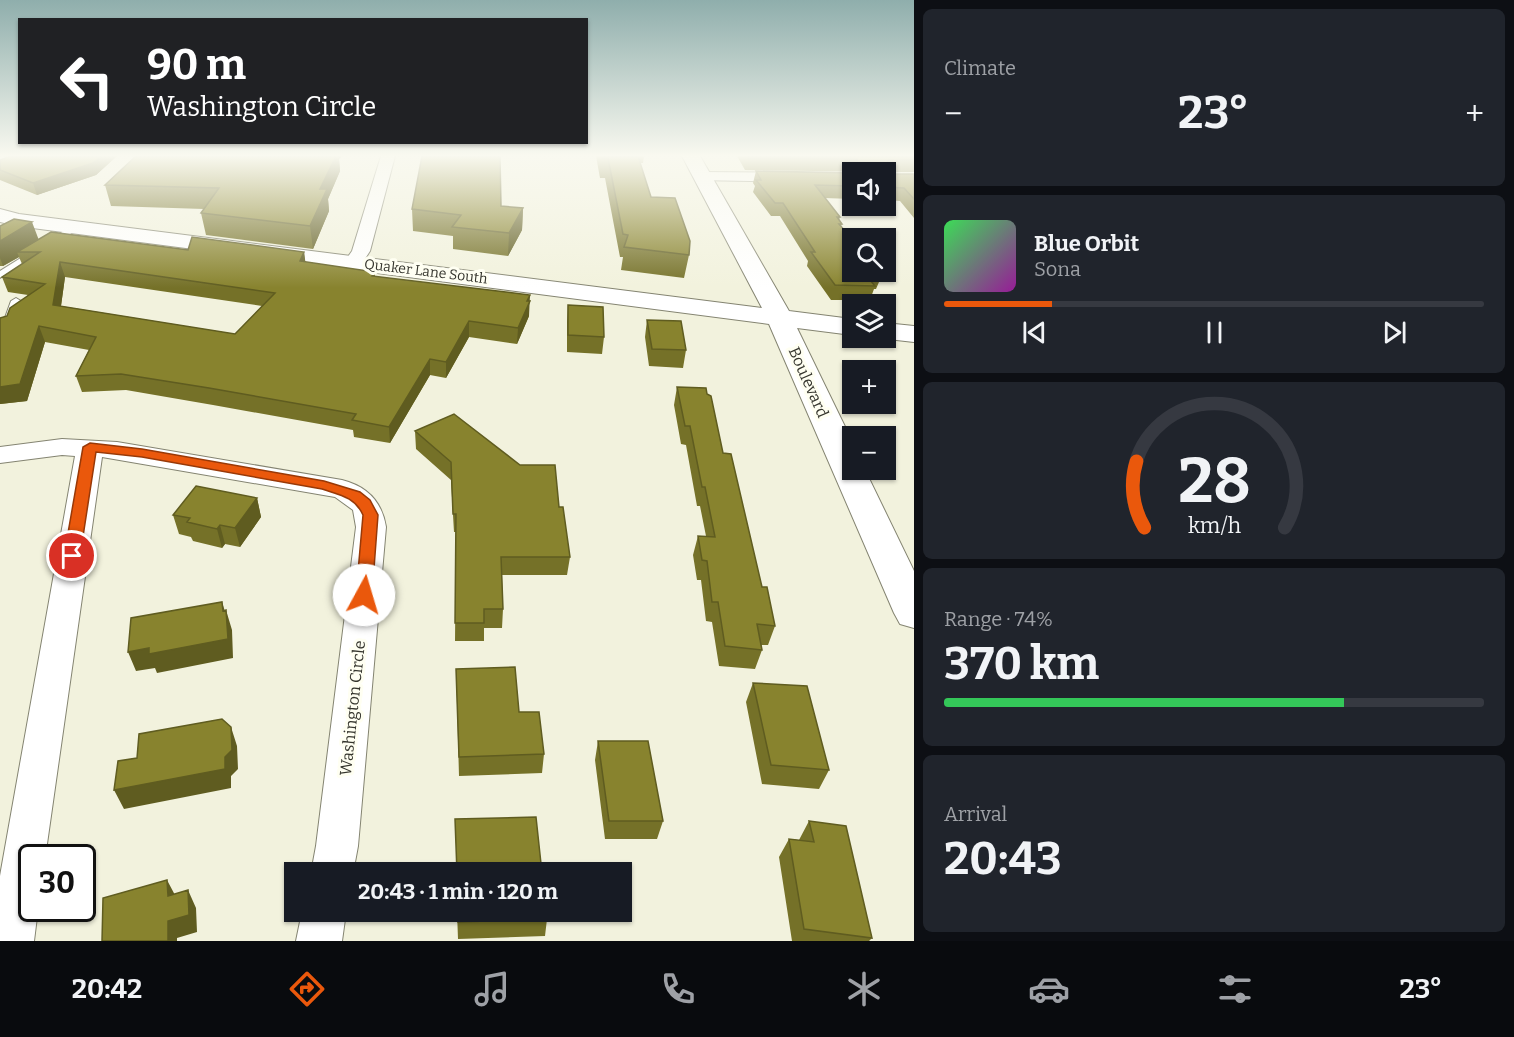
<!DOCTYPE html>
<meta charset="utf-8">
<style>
:root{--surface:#171b24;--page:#20242c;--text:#f1f3f6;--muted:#9ea1a6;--line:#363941;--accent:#ea580c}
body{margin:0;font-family:Bitter,serif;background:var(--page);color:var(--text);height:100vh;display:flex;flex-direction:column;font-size:22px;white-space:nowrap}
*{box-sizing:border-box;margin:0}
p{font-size:20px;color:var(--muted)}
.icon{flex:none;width:33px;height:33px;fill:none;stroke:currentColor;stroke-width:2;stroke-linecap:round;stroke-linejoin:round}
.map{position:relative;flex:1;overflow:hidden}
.side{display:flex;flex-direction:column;gap:9px;padding:9px;background:#0d0f14;width:600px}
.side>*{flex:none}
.hud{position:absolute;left:18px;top:18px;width:570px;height:126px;border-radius:0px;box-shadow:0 2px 4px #0004;background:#202124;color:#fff;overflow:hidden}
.fabs{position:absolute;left:842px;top:162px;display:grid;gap:12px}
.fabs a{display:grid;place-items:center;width:54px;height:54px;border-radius:0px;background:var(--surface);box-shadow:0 2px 4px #0004;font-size:30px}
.speed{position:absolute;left:18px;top:844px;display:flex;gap:12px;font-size:30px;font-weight:700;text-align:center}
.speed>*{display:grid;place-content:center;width:78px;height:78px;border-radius:50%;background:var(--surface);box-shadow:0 2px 4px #0004;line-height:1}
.speed .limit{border:3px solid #111;border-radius:9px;background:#fff;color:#111}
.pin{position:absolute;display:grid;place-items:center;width:51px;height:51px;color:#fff;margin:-26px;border:3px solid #fff;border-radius:50%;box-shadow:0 2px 6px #0007}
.me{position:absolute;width:66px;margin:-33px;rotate:6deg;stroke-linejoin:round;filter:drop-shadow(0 0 4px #0008)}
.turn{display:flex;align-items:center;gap:21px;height:126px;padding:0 30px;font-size:27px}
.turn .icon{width:78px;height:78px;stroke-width:2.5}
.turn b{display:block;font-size:42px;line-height:51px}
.big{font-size:45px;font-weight:700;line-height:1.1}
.side .card{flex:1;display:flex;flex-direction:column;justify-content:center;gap:9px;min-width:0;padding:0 21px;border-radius:9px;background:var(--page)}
.side .dial{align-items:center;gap:0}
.dial svg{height:156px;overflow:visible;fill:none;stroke:var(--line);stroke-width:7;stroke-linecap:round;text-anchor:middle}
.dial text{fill:var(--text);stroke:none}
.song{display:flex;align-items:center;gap:18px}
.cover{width:72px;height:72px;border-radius:9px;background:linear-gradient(135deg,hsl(130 70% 55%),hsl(300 70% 35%))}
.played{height:6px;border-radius:3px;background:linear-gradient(90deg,var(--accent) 20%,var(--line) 20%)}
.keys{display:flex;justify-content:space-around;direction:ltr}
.heat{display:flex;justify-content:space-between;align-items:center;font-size:33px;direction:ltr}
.charge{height:9px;border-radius:4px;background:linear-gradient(90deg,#34c759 74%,var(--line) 0)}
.trip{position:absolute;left:284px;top:862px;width:348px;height:60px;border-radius:0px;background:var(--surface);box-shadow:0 2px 4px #0004;font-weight:700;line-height:60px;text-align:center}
.tabs{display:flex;height:96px;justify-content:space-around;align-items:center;background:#090b0e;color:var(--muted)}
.tabs .icon{width:42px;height:42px}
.tabs .on{color:var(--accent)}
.tabs b{font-size:27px;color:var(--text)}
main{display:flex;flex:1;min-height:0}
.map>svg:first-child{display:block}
</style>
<main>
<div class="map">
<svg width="914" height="941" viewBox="0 0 914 941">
<rect width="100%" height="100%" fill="#f2f2dd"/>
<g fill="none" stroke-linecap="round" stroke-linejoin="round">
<!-- service casing -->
<g stroke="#848471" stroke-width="2">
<path id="service" d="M 75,224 L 79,227 L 78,229 L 0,278 L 0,271 Z
M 16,298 L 21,301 L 12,329 L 0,333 L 0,327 L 2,326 L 11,301 Z"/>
</g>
<!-- minor casing -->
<g stroke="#848471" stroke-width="2">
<path id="minor" d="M 381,156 L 395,156 L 370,251 L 361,265 L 347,265 L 345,261 L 352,251 Z
M 702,172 L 852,173 L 852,183 L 697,180 L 694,177 Z
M 62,439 L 117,442 L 342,480 C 366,486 382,501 386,527 L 358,846 L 353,873 L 311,873 L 316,846 L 356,527 L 353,510 L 335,497 L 102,457 L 45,858 L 32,858 L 32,909 L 38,909 L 34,941 L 0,941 L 0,876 L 75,456 L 62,455 L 0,463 L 0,447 Z
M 302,912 L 346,912 L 342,941 L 296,941 Z"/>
</g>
<!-- secondary casing -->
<g stroke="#848471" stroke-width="2">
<path id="secondary" d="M 682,156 L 700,156 L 789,311 L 852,319 L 852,335 L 797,328 L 852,441 L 852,470 L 865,470 L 914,571 L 914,628 L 900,624 L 894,613 L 769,324 L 17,226 L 0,222 L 0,209 L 19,214 L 762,308 Z
M 885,323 L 914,326 L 914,342 L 879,338 L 885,338 Z"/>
</g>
<!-- service -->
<use href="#service" fill="#fff" fill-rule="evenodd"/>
<!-- minor -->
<use href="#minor" fill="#fff" fill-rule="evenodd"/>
<!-- secondary -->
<use href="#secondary" fill="#fff" fill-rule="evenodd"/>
</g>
<!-- wall -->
<path fill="#757128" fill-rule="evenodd" d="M 11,156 L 117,156 L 96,175 L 37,195 L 0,180 L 0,160 Z
M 136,156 L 342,156 L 339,159 L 340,171 L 328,199 L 329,211 L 313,249 L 206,235 L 201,213 L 204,209 L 111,206 L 105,185 Z
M 596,156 L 644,156 L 643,163 L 640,163 L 651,197 L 689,255 L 684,278 L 621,270 L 623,257 L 620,257 L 605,178 L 600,178 Z
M 737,156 L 914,156 L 914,172 L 887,172 L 889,174 L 914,174 L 914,218 L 900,201 L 885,200 L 885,172 L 745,170 Z
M 756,171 L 852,173 L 852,199 L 825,198 L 840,217 L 839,220 L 842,224 L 841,226 L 882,275 L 876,289 L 874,289 L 870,300 L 831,300 L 807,266 L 808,261 L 780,216 L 771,216 L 753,192 L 755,186 L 753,183 Z
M 523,208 L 522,230 L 508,256 L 453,249 L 453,236 L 413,231 L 412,209 Z
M 0,226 L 38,239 L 188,250 L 304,252 L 305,262 L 375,272 L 375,276 L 529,301 L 529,316 L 517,344 L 469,337 L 446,378 L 430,375 L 390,443 L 354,437 L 353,430 L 213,405 L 126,390 L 82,392 L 76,376 L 89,350 L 45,342 L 27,401 L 0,404 L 0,318 L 7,316 L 28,295 L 8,292 L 2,277 L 22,264 L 19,257 L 3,266 L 0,266 ZM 65,277 L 262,306 L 235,334 L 61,306 Z
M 568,305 L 604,337 L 602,354 L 567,352 L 567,322 Z
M 647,320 L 686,350 L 683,368 L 649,366 L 645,337 Z
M 677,387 L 723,453 L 762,587 L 775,626 L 768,645 L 761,645 L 762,650 L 755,669 L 719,666 L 712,622 L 706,621 L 701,580 L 697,580 L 693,555 L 698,536 L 706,536 L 700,506 L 697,506 L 686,445 L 681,444 L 674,405 Z
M 415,431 L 559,507 L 570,557 L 567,575 L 502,575 L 503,609 L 502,628 L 484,628 L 484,641 L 455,641 L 456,532 L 454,532 L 451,480 L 416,449 Z
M 257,498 L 261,517 L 240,547 L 225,544 L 222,548 L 193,541 L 191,537 L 179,534 L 173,515 Z
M 456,669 L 519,712 L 544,754 L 542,773 L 459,776 Z
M 753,683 L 829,770 L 819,789 L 762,784 L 746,702 Z
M 598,741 L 663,821 L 657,839 L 605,839 L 595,760 Z
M 809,821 L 872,938 L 869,941 L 792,941 L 779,857 L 789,839 L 799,840 Z
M 457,912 L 547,912 L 547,919 L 545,936 L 458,939 Z"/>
<!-- shaded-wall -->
<path fill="#5f5c20" d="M 101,156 L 117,156 L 96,175 L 37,195 L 33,183 Z
M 327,156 L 342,156 L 339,159 L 340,171 L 328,199 L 329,211 L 313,249 L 310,226 L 320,189 Z
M 523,208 L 522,230 L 508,256 L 509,233 Z
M 32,222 L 40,243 L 17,252 L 19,257 L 3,266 L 0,258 L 0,226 L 4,238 Z
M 304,252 L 306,266 L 300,261 Z
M 60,262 L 65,277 L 59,320 L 53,305 Z
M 530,295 L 529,316 L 517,344 L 518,328 L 527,301 Z
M 469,321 L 469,337 L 446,378 L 446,362 Z
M 39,326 L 45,342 L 27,401 L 0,404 L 0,387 Z
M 430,359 L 430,375 L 390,443 L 389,427 Z
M 257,498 L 261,517 L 240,547 L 235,528 Z
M 220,525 L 225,544 L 222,548 L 217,529 Z
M 222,602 L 227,618 L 226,610 L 232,630 L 233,658 L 157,673 L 155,668 L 136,671 L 128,652 L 223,611 Z
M 231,727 L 237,746 L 238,769 L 231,776 L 231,788 L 124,809 L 114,790 L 225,757 Z
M 167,880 L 176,897 L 168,896 Z
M 188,890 L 196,908 L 197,932 L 177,938 L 177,941 L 168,941 L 168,921 Z"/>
<!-- building -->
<path fill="#88832e" stroke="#5f5c20" stroke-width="1.5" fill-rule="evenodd" d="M 11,156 L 101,156 L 93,163 L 33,183 L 0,170 L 0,160 Z
M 136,156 L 336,156 L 320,189 L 327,189 L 310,226 L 201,213 L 219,188 L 105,185 Z
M 422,156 L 500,156 L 501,206 L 523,208 L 509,233 L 452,227 L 461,215 L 412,209 Z
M 602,156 L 638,156 L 651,197 L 675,198 L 690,241 L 689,255 L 624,247 L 628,235 L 623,234 L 608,158 L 602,158 Z
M 747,156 L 914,156 L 914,160 L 889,160 L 887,162 L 887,172 L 889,174 L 914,174 L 914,199 L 904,188 L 885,187 L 885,172 L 856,172 L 858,171 L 857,159 L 748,158 Z
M 756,171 L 852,173 L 852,186 L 815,185 L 840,217 L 837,217 L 842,224 L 839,224 L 852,239 L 852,272 L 879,272 L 882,275 L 866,275 L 875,286 L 835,285 L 811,252 L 815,252 L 783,203 L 775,203 L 756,180 L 761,180 Z
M 14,219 L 32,222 L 0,241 L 0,226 Z
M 51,232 L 188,250 L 192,237 L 304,252 L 300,261 L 375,272 L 372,276 L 530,295 L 527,301 L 530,301 L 518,328 L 469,321 L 446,362 L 430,359 L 389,427 L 352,420 L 356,414 L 209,388 L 121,374 L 76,376 L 96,337 L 39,326 L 20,384 L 0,387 L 0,318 L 7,316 L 10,308 L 45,284 L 2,277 L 40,252 L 17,252 ZM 60,262 L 275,293 L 235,334 L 53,305 Z
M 568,305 L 603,307 L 604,337 L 568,335 Z
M 647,320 L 681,321 L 686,350 L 652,349 Z
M 677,387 L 706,388 L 707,394 L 711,396 L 723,453 L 731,454 L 762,587 L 767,587 L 775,626 L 757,624 L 762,650 L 725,646 L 718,602 L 712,602 L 707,561 L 702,560 L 698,536 L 715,537 L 705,487 L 702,487 L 690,426 L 685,426 Z
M 454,414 L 520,465 L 555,465 L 559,507 L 563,507 L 570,557 L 501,557 L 503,609 L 484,609 L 484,623 L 455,623 L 456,514 L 453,514 L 451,462 L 415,431 Z
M 196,486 L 257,498 L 235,528 L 220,525 L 217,529 L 187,522 L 190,518 L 173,515 Z
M 222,602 L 223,611 L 226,610 L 228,639 L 149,654 L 149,648 L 128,652 L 131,618 Z
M 515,667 L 519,712 L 539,712 L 544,754 L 459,757 L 456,669 Z
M 753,683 L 807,686 L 829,770 L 771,765 Z
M 222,719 L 231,727 L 232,750 L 225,757 L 225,769 L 114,790 L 118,761 L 137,758 L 139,734 Z
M 598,741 L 648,741 L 663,821 L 609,821 Z
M 536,817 L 542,873 L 457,873 L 455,819 Z
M 809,821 L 846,826 L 872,938 L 804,929 L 789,839 L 814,842 Z
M 167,880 L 168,896 L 188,890 L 189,915 L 168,921 L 168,941 L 102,941 L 103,898 Z
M 458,912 L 547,912 L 547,919 L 458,922 Z"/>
<!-- sky -->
<linearGradient id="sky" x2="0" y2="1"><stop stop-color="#8faeac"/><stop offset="0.54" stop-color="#f9f9f0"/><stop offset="1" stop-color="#f9f9f0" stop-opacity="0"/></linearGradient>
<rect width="914" height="288" fill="url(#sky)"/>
<!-- route -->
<path fill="#ea580c" stroke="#983908" stroke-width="1.5" d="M 90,443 L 142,449 L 324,481 L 360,492 L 370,500 L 378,515 L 372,595 L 370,600 L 359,600 L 356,595 L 363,515 C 355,497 340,495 322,489 L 142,457 L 96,452 L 80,556 L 77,560 L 66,560 L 64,556 L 83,447 Z"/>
<g text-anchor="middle" stroke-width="6" stroke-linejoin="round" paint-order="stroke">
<!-- far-street labels -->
<g font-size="14" fill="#35352d" stroke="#fffff2">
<text transform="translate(426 271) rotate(7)" y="5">Quaker Lane South</text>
</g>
<!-- street labels -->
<g font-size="16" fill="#35352d" stroke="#fffff2">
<text transform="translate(809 382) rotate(66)" y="6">Boulevard</text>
<text transform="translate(352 708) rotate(-84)" y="6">Washington Circle</text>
</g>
</g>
</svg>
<div class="fabs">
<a><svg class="icon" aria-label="sound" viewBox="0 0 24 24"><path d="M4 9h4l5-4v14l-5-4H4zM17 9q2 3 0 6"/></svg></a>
<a><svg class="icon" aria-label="search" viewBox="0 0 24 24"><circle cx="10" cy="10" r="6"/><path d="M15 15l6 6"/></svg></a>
<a><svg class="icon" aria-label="layers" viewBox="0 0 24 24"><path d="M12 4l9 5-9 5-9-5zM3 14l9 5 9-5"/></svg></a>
<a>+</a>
<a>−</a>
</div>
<div class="speed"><div class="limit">30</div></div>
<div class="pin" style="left:72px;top:556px;background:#d93025"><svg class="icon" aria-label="arrive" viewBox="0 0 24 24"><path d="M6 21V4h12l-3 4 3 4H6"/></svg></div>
<svg class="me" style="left:364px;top:595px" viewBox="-20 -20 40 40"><circle r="19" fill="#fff"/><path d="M0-13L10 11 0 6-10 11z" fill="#ea580c"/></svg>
<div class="trip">20:43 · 1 min · 120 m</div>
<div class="hud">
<div class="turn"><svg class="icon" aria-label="left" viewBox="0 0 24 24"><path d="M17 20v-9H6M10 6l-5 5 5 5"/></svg><div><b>90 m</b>Washington Circle</div></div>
</div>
</div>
<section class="side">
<div class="card"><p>Climate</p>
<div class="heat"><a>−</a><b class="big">23°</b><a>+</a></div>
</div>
<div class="card">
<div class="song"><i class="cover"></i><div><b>Blue Orbit</b><p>Sona</p></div></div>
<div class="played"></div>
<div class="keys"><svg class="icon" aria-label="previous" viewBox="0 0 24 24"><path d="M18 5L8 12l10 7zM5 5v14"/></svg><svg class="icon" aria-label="pause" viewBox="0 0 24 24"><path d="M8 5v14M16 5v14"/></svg><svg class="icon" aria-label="next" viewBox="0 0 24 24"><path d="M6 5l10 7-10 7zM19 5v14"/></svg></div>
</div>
<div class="card dial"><svg viewBox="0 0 100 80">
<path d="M14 69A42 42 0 1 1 86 69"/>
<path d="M14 69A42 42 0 0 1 10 35" stroke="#ea580c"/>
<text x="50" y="56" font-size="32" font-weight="700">28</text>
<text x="50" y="72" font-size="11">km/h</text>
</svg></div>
<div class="card"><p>Range · 74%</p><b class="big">370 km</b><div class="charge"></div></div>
<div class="card"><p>Arrival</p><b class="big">20:43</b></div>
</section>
</main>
<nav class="tabs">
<b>20:42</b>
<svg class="icon on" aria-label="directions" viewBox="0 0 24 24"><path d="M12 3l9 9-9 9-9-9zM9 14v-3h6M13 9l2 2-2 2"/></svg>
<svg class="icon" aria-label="music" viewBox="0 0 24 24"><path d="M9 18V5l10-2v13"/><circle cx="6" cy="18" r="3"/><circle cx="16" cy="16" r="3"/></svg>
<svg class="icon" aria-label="phone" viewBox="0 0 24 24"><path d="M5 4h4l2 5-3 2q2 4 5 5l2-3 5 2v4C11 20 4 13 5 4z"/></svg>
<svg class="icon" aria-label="climate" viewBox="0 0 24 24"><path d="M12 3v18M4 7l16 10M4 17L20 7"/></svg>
<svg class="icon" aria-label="car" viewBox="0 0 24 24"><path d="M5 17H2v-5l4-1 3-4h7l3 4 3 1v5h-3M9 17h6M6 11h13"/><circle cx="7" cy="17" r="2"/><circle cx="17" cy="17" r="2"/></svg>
<svg class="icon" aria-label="filters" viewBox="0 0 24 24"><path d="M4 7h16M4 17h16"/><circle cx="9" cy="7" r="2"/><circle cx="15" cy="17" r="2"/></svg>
<b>23°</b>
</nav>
